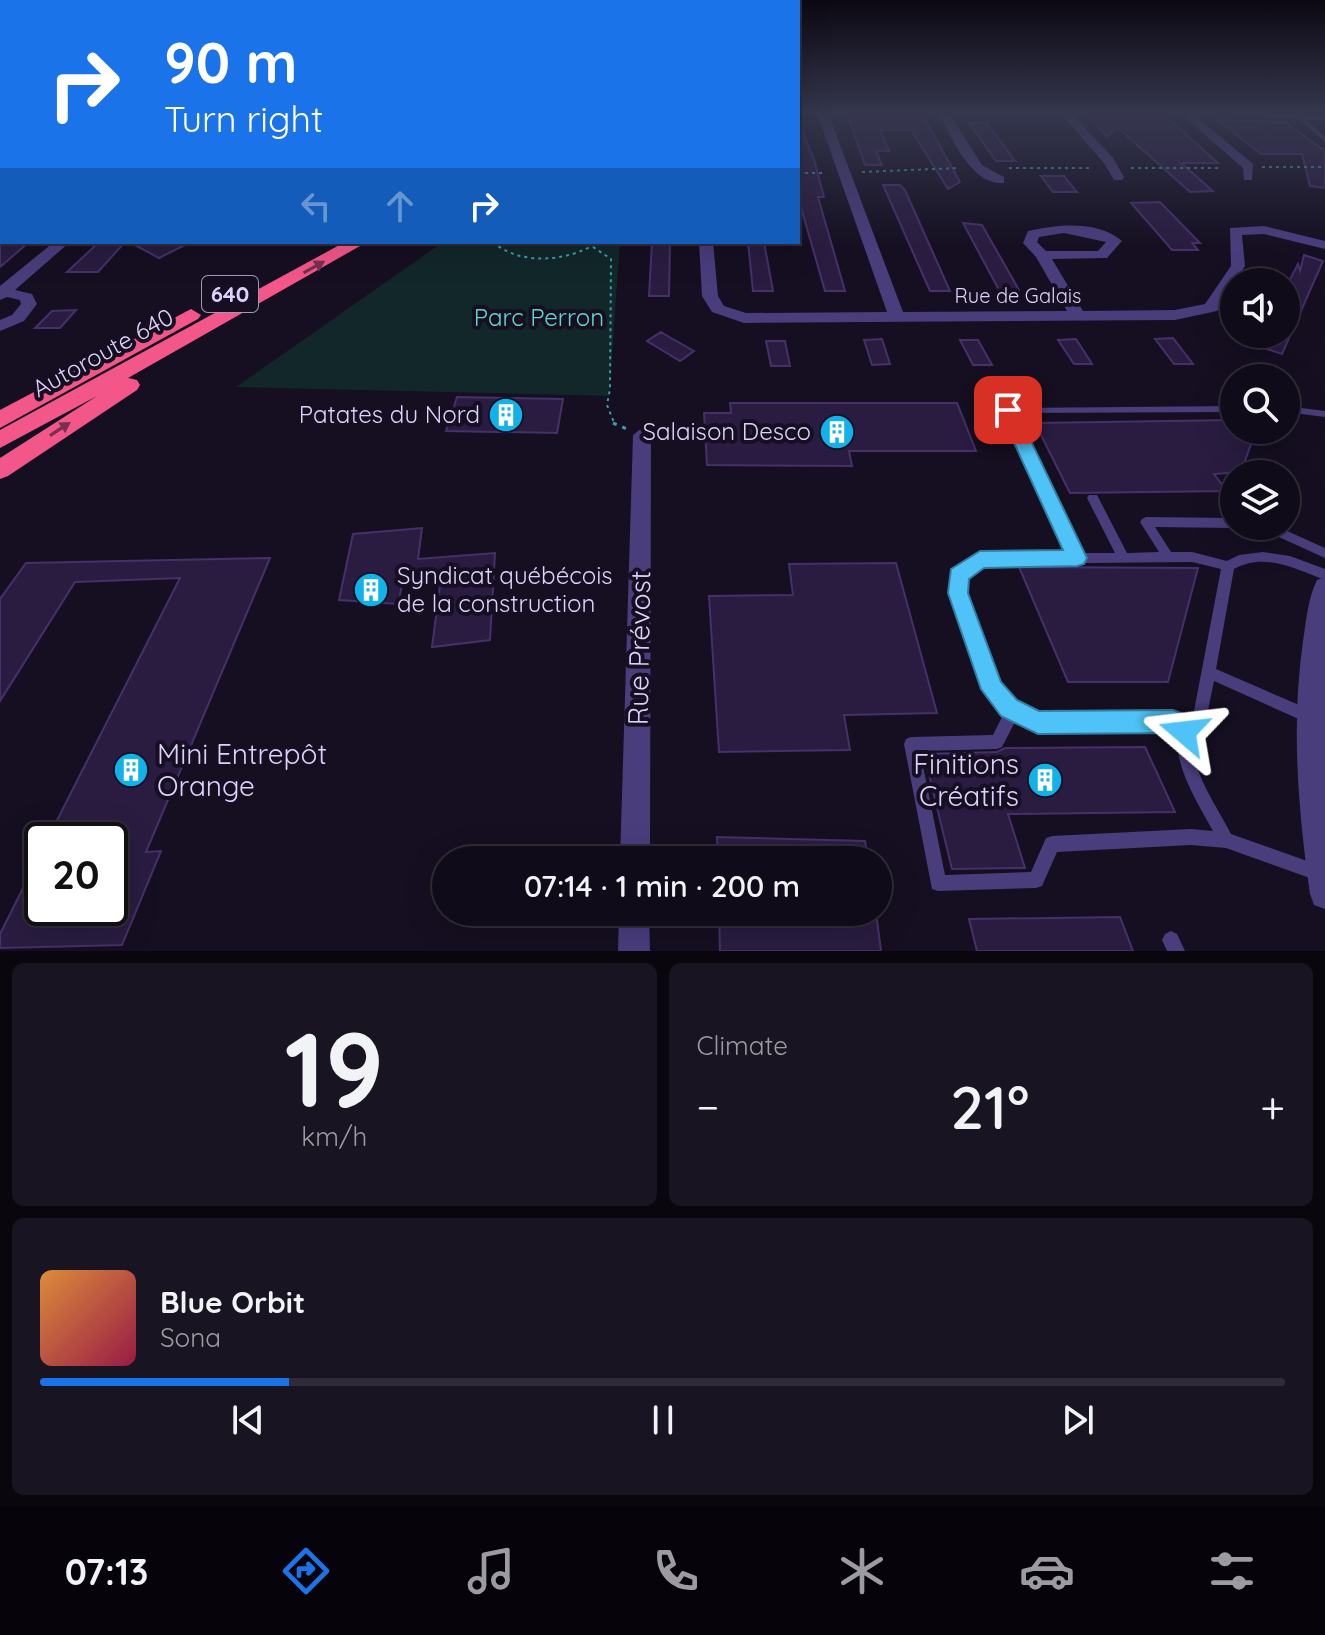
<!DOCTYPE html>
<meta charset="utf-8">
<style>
:root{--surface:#100b19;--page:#191422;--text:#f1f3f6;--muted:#9c9ba2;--line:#302b38;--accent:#1a73e8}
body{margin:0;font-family:Quicksand,sans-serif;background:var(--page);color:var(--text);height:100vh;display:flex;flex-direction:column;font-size:30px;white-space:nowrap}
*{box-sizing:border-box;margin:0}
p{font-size:26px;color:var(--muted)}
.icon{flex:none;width:44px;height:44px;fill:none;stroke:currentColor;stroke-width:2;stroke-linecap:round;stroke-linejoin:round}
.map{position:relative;height:951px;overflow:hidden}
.side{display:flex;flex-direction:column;gap:12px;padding:12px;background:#09060e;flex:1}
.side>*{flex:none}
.hud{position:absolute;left:0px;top:0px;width:800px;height:244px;box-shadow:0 8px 32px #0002,0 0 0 2px var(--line);background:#1a73e8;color:#fff;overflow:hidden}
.tools{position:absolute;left:1220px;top:268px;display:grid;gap:16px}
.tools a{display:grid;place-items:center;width:80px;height:80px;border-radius:50%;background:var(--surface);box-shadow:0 8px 32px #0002,0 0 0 2px var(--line);font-size:40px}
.speed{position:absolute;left:24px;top:822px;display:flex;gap:16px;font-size:40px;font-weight:700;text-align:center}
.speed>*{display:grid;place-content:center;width:104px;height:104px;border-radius:50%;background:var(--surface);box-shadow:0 8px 32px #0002,0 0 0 2px var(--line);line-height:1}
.speed .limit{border:4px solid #111;border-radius:12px;background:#fff;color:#111}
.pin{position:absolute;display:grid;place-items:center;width:68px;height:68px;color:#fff;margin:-34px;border-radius:16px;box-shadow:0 4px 12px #0006}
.me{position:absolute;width:88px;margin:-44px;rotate:287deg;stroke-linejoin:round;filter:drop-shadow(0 0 6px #0008)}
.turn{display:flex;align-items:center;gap:28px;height:168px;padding:0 32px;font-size:36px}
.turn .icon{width:104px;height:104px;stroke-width:2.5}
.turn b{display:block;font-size:56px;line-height:68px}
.lanes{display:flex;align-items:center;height:76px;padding:0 32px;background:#0003;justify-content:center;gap:40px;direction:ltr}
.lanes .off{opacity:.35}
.big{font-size:60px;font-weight:600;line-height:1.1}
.side .tile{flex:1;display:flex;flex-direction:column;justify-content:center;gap:12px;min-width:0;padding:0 28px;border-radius:12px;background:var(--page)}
.side .dial{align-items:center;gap:0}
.dial b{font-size:104px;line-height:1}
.song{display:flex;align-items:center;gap:24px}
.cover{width:96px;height:96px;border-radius:12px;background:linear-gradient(135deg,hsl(30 70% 55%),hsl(340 70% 35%))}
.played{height:8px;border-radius:4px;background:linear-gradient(90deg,var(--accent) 20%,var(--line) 20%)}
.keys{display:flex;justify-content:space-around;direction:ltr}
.heat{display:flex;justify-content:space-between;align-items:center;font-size:44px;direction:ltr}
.side .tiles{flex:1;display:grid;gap:12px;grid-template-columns:1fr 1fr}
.tile:last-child{grid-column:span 2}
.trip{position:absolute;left:432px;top:846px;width:460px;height:80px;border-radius:40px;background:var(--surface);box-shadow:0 8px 32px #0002,0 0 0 2px var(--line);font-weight:600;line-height:80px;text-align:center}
.dock{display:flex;height:128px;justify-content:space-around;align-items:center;background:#06040a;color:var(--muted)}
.dock .icon{width:56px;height:56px}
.dock .active{color:var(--accent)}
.dock b{font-size:36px;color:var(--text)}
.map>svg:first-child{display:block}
</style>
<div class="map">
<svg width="1325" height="951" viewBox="0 0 1325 951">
<rect width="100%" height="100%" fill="#150f21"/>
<!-- green -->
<path fill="#12272a" d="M 443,242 L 620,242 L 609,396 L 236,387 Z"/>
<!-- building -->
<path fill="#291c40" stroke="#45306a" stroke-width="2" d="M 847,113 L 922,114 L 960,182 L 948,189 L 911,130 L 880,130 L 889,151 L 876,151 L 882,165 L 865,165 Z
M 1086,113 L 1162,113 L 1218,163 L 1181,163 L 1213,191 L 1190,192 L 1117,127 L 1107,137 Z
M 1218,120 L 1285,122 L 1325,151 L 1325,188 L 1310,186 L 1302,154 L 1261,154 Z
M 969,123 L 987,123 L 1015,161 L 996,161 Z
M 801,127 L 814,159 L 824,197 L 818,197 L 845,291 L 825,291 L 798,197 L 798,128 Z
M 1041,176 L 1064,176 L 1077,192 L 1053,192 Z
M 883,185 L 900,185 L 905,190 L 950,291 L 930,291 Z
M 1160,202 L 1200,243 L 1192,243 L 1198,250 L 1172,250 L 1131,203 Z
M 963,223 L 982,225 L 1019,290 L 999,290 Z
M 99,242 L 125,242 L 98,272 L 67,272 Z
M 129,242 L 191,242 L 159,258 Z
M 652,242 L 670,242 L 669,296 L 649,296 Z
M 748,242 L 764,242 L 773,291 L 753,291 Z
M 0,243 L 28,243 L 0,267 Z
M 1304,255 L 1323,261 L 1282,354 L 1258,346 L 1263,334 L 1286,334 L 1286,287 L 1298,264 L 1300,271 Z
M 76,310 L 60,328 L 35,328 L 52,311 Z
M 661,332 L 671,338 L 694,351 L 680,361 L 647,341 Z
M 1173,338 L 1180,347 L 1193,364 L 1174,364 L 1155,339 Z
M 882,339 L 890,364 L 872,365 L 864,340 Z
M 1076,339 L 1089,359 L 1092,364 L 1074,364 L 1058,340 Z
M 960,340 L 978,340 L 992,365 L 973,365 Z
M 766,341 L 785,341 L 790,366 L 771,366 Z
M 457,397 L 563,399 L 557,433 L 446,431 Z
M 730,403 L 957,403 L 976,451 L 849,451 L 852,466 L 707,465 L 704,413 L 731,413 Z
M 1234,420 L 1234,430 L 1256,430 L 1241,472 L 1214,474 L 1227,491 L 1070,493 L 1035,423 Z
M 422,528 L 418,559 L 495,553 L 490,640 L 432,647 L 441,577 L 403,580 L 398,604 L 339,600 L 353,534 Z
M 270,558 L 146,852 L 161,851 L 122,945 L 0,948 L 0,934 L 42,850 L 42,908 L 110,908 L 110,840 L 47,840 L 180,578 L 75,582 L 0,701 L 0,599 L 26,563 Z
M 896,563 L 937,713 L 844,715 L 850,750 L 719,752 L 709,596 L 793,595 L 789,564 Z
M 1019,567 L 1198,568 L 1168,682 L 1068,682 Z
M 1145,747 L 1175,812 L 1008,814 L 1025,868 L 952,869 L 924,754 L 997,752 L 1005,748 Z
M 717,837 L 865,841 L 868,860 L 718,860 Z
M 719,912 L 876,912 L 881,951 L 720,951 Z
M 1120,917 L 1133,951 L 977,951 L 969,919 Z"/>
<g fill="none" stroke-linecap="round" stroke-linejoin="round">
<!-- path-far1 -->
<path stroke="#379fab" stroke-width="2" stroke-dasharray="3 4" stroke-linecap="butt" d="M 1262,167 L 1325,167
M 1009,168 L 1093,168
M 1131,168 L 1220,168
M 862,172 L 957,168
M 798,173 L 826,173
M 493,242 C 520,266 569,262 598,242
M 593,247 L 611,259 L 610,389 L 607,405 L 615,425"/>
<!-- path -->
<path stroke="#379fab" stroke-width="3" stroke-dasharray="4 6" stroke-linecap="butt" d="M 613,423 L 627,429"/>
<!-- service -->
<path fill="#493d7c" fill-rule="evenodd" d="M 1266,115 L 1325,116 L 1325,120 L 1306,120 L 1325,137 L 1325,142 L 1299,119 L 1264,118 L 1264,116 Z
M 1234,406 L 1234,412 L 1015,413 L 1081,553 L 1115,553 L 1087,498 L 1089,495 L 1097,495 L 1127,553 L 1159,552 L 1140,522 L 1142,519 L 1146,517 L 1234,518 L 1234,526 L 1238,526 L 1234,528 L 1155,527 L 1171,552 L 1192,552 L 1227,561 L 1239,555 L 1263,552 L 1290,556 L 1325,569 L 1325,580 C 1296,569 1264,552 1234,569 L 1216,669 L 1313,711 L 1315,716 L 1313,721 L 1308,723 L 1303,721 L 1214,681 L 1207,715 L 1205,720 L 1192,730 C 1189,769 1214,801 1231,834 L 1324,867 L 1324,879 L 1318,881 L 1226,848 L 1191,845 L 1057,852 L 1042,886 L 1036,888 L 938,891 L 932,889 L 904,744 L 906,739 L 911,737 L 993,735 L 1004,713 L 995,704 L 980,677 L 952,593 L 955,571 L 980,554 L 1069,553 L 1003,410 L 1004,408 ZM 1192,562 L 1221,569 L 1194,711 L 1183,718 L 1173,715 L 1052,717 L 1026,710 L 1014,703 L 1005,694 L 993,674 L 964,593 L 965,577 L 982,564 ZM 1016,720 L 1052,731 L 1173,729 L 1177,730 C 1174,767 1196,800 1213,831 L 1191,829 L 1052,836 L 1046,838 L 1031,872 L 945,875 L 920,751 L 997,749 L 1002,747 Z
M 1286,406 L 1325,411 L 1325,417 L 1286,412 Z
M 1231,479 L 1234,480 L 1234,492 L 1230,491 L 1225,483 L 1227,480 Z
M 1259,526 L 1276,526 L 1325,548 L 1325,558 L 1261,529 Z
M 1171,931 L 1177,934 L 1185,951 L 1167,951 L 1162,940 L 1165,934 Z"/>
<!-- minor -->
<path fill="#493d7c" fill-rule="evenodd" d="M 817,113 L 828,113 L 903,312 L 1067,311 L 1036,257 L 1023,243 L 1028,231 C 1057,224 1098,220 1122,241 L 1107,258 L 1052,259 L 1083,311 L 1175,310 L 1205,304 L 1231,266 L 1230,228 L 1264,226 L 1325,241 L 1325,249 L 1264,234 L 1242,235 L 1245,266 L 1217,311 L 1175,320 L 744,323 L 712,312 L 702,296 L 699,242 L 713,242 L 718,296 L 724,306 L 746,313 L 887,312 ZM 1064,233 L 1106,242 L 1098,251 L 1046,251 L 1037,242 L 1039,237 Z
M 938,113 L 949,113 L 982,165 L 1004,177 L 1004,183 C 971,186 952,137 938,113 Z
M 1060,113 L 1071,113 L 1113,158 L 1124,177 L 1122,180 L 1114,180 L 1104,163 Z
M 1180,113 L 1192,113 L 1253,164 L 1252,180 L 1244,180 L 1243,168 Z
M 54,242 L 70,242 L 15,290 L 32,294 L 37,304 L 24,321 L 0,331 L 0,320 L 12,315 L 21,304 L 20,300 L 7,297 L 0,300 L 0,286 Z
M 642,428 L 651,435 L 650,860 L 620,860 L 633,435 Z
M 619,912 L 649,912 L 650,951 L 618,951 Z"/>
<!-- tertiary -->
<path fill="#493d7c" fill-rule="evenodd" d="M 1325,577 L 1325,909 L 1314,905 L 1310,894 C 1298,810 1291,725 1303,641 C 1306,621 1308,598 1317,580 Z"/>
<!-- motorway -->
<path fill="#f35688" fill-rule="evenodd" d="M 345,242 L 367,242 L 128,378 L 137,380 L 140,385 L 137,390 L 8,476 L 0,479 L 0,458 L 97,396 L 0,448 L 0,430 Z
M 191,309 L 201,315 L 198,319 L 0,428 L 0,410 Z"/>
</g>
<!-- one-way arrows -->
<defs><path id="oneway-solid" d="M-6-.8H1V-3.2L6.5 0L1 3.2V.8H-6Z" transform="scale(2)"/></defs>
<g fill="#792f4f">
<use href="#oneway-solid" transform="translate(314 267) rotate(-29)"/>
<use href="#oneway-solid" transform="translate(60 429) rotate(-33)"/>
</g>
<!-- sky -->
<linearGradient id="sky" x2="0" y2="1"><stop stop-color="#0c0812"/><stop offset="0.46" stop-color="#35374e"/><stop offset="1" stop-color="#35374e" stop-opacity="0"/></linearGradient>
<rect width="1325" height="246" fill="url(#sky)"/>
<!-- route -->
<path fill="#4fc3f7" stroke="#337fa1" stroke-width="2" d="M 1008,405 L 1016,410 L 1087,558 L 1084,564 L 1077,566 L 984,568 L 969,579 L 968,593 L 1001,682 L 1017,700 L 1039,711 L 1173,710 L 1194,718 L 1197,726 L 1192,740 L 1184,744 L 1176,740 L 1173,733 L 1038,734 L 1001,716 L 981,689 L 948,593 L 951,569 L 980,551 L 1063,550 L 999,410 Z"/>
<!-- icons -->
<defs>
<g id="building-disc" transform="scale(1.8)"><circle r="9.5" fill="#11b1e9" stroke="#150f21"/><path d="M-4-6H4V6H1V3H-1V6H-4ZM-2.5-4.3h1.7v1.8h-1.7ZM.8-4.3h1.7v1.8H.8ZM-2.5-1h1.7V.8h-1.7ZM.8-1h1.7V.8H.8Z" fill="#fff"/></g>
</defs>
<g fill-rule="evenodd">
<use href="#building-disc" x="506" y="415"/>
<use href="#building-disc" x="837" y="432"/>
<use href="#building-disc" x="371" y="590"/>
<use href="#building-disc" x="131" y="770"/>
<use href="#building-disc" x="1045" y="780"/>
</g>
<g text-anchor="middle" stroke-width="8" stroke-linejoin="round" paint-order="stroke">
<!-- far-street labels -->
<g font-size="20" fill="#ddd2fc" stroke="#150f21">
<text x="1018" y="303">Rue de Galais</text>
</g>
<!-- shield labels -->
<rect fill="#150f21" stroke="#a198ba" stroke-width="2" x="202" y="276" width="56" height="36" rx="6"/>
<g font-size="22" font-weight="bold" fill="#ddd2fc">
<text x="230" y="302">640</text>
</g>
<!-- park labels -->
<g font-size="24" fill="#63d6cb" stroke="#150f21">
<text x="539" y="326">Parc Perron</text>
</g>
<!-- street labels -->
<g font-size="24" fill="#ddd2fc" stroke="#150f21">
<text transform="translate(103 353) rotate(-29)" y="8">Autoroute 640</text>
</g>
<!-- poi labels -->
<g font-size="24" fill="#ddd2fc" stroke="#150f21" text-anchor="end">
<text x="480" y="423">Patates du Nord</text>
<text x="811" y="440">Salaison Desco</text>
<text x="397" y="584" text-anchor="start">Syndicat québécois<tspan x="397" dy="28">de la construction</tspan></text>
</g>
<!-- near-street labels -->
<g font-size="28" fill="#ddd2fc" stroke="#150f21">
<text transform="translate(639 648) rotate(-89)" y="10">Rue Prévost</text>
</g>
<!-- near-poi labels -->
<g font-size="28" fill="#ddd2fc" stroke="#150f21" text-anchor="start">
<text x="157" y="764">Mini Entrepôt<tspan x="157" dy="32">Orange</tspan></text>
<text x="1019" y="774" text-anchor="end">Finitions<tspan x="1019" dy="32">Créatifs</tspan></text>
</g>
</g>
</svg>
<div class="tools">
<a><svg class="icon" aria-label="sound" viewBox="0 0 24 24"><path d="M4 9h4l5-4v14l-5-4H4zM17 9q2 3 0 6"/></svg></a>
<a><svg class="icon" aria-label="search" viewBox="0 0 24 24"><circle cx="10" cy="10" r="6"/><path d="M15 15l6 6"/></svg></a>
<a><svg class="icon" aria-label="layers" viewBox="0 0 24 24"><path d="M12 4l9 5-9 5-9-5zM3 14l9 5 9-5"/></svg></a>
</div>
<div class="speed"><div class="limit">20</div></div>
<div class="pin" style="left:1008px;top:410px;background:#d93025"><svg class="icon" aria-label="arrive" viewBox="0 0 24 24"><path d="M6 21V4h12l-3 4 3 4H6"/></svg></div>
<svg class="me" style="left:1184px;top:732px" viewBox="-20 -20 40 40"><path d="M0-17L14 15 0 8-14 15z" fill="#4fc3f7" stroke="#fff" stroke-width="4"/></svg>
<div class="trip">07:14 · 1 min · 200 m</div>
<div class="hud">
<div class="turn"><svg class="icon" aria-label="right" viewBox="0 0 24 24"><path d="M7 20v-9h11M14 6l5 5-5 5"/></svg><div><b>90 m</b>Turn right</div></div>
<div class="lanes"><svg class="icon off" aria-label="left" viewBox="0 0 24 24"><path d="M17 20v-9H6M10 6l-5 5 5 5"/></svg><svg class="icon off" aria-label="ahead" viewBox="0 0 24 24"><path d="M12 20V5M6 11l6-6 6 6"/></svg><svg class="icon" aria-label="right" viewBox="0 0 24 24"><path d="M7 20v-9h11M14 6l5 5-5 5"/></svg></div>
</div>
</div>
<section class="side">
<div class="tiles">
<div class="tile dial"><b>19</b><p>km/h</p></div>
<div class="tile"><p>Climate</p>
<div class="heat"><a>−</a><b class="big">21°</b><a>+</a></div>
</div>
<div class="tile">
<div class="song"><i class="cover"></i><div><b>Blue Orbit</b><p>Sona</p></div></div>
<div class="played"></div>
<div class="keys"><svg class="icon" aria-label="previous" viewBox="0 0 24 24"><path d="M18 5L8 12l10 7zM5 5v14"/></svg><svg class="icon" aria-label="pause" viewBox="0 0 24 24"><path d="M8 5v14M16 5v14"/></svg><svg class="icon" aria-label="next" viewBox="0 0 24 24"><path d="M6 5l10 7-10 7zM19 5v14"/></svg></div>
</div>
</div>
</section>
<nav class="dock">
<b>07:13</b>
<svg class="icon active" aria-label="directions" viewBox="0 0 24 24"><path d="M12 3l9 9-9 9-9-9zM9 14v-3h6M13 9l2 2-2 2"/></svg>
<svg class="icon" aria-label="music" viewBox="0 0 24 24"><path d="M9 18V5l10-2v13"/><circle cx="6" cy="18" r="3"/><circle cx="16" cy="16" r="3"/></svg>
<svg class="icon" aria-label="phone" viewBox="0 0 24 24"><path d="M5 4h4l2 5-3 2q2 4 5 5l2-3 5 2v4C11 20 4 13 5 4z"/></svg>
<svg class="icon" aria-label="climate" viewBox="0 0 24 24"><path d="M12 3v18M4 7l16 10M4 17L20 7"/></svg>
<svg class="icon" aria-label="car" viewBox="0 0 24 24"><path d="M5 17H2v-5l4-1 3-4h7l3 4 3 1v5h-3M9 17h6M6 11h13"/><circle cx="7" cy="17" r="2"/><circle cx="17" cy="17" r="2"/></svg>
<svg class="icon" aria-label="filters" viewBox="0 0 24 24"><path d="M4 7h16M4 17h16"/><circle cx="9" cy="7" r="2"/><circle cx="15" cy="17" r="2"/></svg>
</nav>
